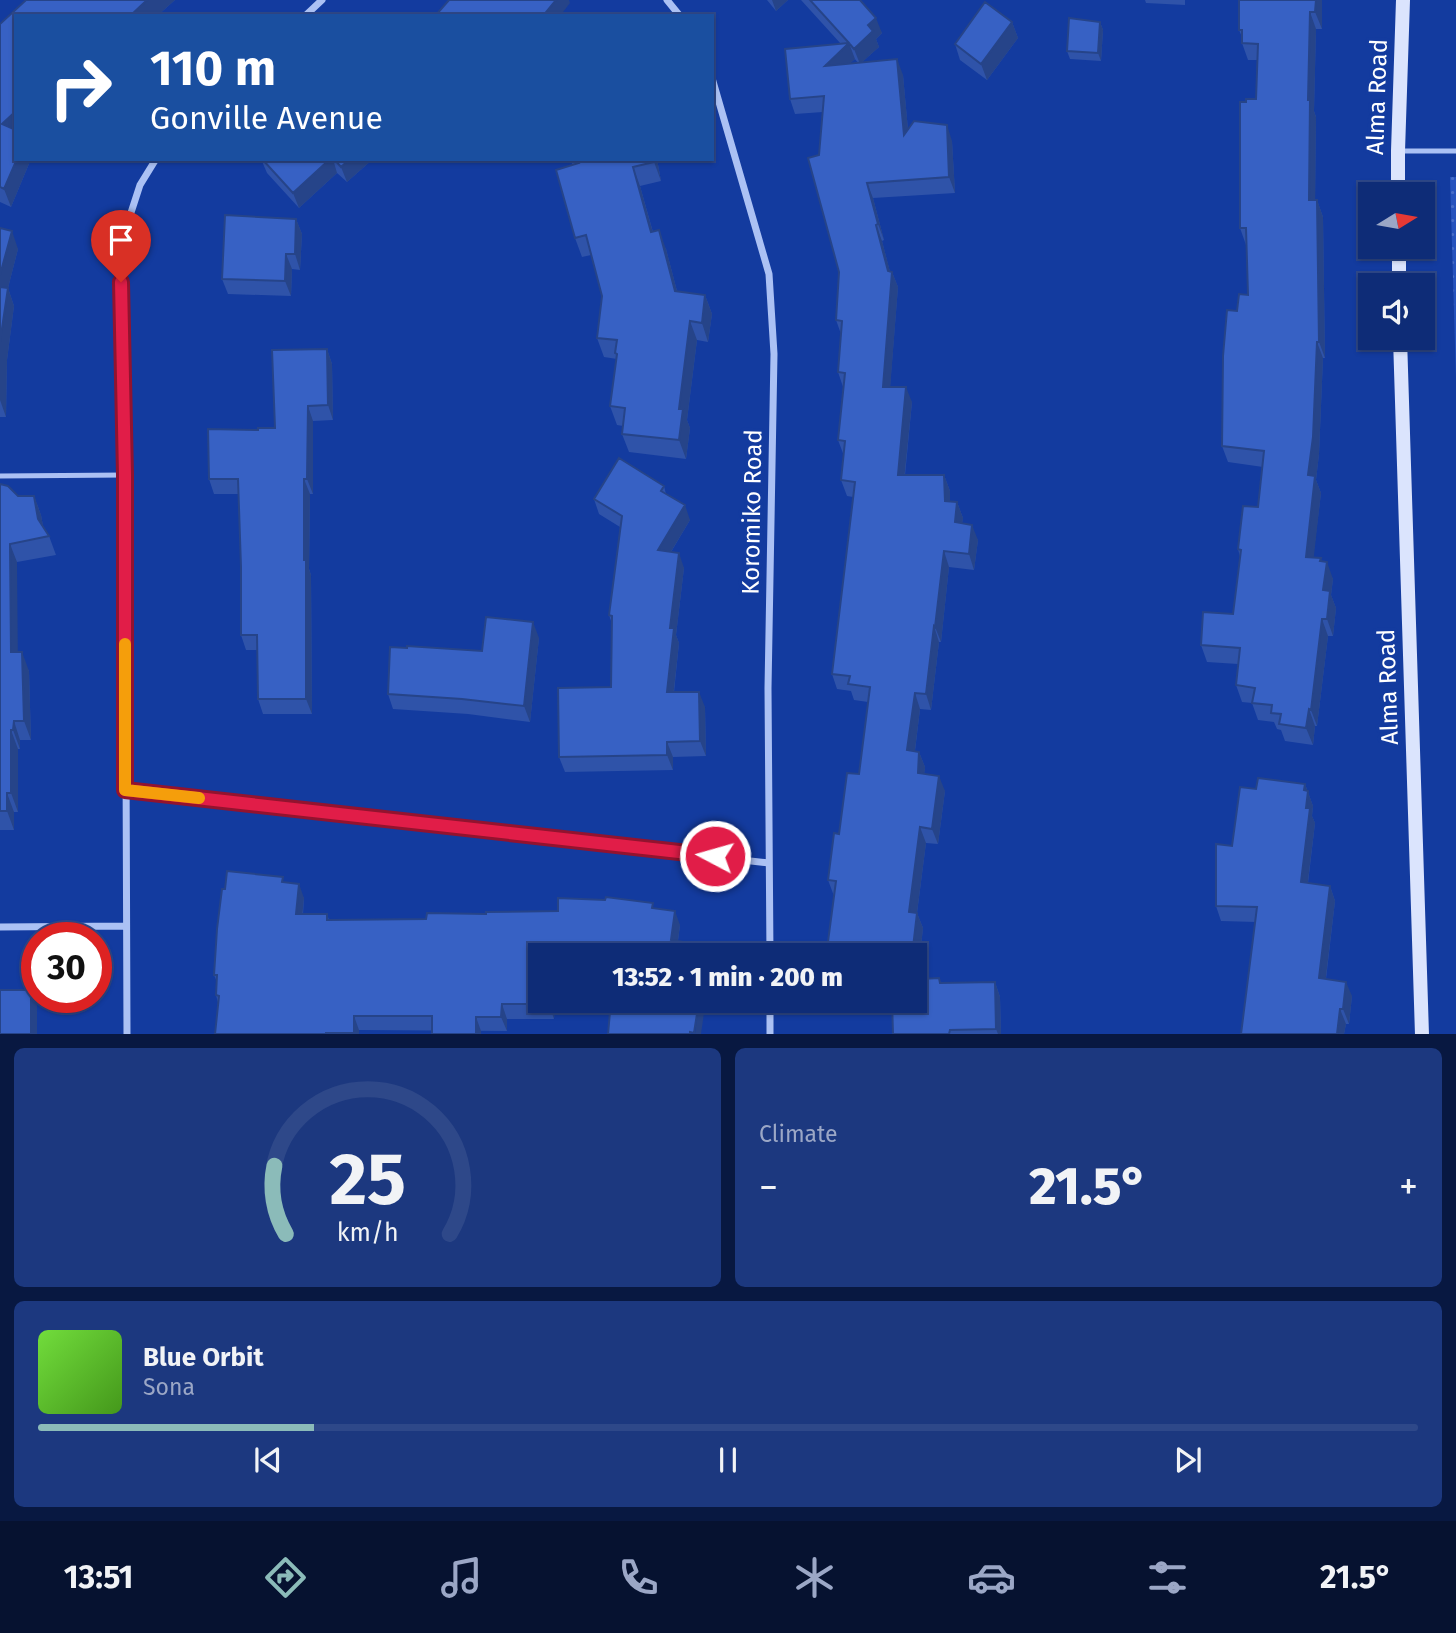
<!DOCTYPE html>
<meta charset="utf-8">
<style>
:root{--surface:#0e2c77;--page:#1c387f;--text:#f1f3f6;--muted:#9ba7c6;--line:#2e4889;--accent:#8bbbb9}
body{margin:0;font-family:"Fira Sans",sans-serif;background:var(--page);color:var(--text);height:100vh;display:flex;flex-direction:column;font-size:26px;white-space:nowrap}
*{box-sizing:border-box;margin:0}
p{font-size:23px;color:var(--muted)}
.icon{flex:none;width:38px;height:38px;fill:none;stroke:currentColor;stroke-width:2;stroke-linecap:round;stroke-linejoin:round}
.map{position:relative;height:1034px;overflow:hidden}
.sheet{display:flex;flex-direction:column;gap:14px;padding:14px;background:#081841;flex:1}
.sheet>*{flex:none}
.banner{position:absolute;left:14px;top:14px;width:700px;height:147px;border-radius:0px;box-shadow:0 2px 5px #0004,0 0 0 2px var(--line);background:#1a4fa0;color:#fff;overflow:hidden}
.needle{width:46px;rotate:79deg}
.buttons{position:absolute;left:1358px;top:182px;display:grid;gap:14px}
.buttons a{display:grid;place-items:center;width:77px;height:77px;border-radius:0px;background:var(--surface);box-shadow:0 2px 5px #0004,0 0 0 2px var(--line);font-size:35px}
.speed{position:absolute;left:21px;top:922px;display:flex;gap:14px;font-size:35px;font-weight:700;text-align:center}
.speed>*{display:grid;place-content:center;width:91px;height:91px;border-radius:50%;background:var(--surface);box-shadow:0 2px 5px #0004,0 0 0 2px var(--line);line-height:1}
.speed .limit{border:10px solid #d22;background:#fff;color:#111}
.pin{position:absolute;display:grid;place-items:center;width:60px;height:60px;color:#fff;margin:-72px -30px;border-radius:50% 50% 50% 0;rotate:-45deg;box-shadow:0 0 7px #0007}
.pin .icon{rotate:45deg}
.me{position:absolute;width:77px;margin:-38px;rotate:276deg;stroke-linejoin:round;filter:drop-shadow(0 0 5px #0008)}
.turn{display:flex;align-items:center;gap:24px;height:147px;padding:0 21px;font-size:32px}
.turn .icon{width:91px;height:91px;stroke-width:2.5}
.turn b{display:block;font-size:49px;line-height:60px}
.big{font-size:52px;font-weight:800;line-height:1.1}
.sheet .widget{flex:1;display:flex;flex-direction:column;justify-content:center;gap:10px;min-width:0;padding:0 24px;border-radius:10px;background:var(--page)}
.sheet .dial{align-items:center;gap:0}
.dial svg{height:182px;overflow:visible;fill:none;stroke:var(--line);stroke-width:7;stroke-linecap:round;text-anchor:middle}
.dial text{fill:var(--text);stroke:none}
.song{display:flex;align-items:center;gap:21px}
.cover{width:84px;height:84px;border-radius:10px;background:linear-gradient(135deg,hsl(100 70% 55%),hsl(100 70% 35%))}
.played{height:7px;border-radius:4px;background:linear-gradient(90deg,var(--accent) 20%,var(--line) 20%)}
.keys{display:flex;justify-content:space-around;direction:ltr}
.heat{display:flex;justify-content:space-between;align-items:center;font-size:38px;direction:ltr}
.sheet .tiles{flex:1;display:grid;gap:14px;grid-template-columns:1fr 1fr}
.widget:last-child{grid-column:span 2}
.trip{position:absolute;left:528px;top:943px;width:399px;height:70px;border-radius:0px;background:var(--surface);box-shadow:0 2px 5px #0004,0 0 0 2px var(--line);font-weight:800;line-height:70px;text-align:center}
.dock{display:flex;height:112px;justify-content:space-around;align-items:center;background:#061230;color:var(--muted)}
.dock .icon{width:49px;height:49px}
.dock .active{color:var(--accent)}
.dock b{font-size:32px;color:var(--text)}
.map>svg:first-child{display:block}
</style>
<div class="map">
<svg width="1456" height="1035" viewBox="0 0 1456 1035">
<defs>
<pattern id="park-dots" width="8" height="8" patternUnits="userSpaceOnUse" patternTransform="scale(1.75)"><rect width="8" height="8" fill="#2653bd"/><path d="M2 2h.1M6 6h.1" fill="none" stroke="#476dc7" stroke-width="1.8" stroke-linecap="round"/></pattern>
</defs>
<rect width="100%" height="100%" fill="#133b9f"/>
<!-- park -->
<path fill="url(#park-dots)" d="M 1450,177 L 1456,177 L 1456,378 Z"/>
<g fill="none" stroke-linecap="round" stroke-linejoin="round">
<!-- lane -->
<path stroke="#abc1f4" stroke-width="5" d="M 1398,151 L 1456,151
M 0,476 L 125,475"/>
<!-- street -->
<path stroke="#abc1f4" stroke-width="7" d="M 667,0 L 680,16
M 305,16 L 322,0
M 712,78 L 769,274 L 774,354 L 768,688 L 770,956
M 125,790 L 769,863
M 0,927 L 126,926
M 770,1001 L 770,1035
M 127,1035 L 125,475 L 121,282 L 126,228 L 140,185 L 156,159"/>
<!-- secondary -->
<path stroke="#dbe4fd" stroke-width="14" d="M 1398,194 L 1398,151 L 1403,0
M 1399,247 L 1399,285
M 1400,338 L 1422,1035"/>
</g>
<!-- wall -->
<path fill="#2f53a9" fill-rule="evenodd" d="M 26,0 L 175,0 L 157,16 L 16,16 L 16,159 L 31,159 L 11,207 L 0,202 L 0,24 Z
M 767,0 L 788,0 L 776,11 Z
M 801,0 L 860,0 L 882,33 L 876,39 L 879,47 L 861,63 L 903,75 L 908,130 L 952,141 L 955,193 L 873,198 L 884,240 L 882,241 L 890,272 L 892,272 L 898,287 L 890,387 L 912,402 L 905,475 L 944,475 L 950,491 L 950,501 L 957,502 L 963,518 L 962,523 L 978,540 L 974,570 L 949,567 L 941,642 L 939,642 L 931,710 L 920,709 L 915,751 L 919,752 L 925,767 L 924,774 L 945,791 L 938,844 L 926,843 L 917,913 L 923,928 L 918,974 L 915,974 L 915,956 L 830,956 L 827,949 L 834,896 L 828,880 L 839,834 L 859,774 L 868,702 L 854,700 L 851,691 L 837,689 L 832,674 L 853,497 L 847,496 L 841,480 L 844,456 L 838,440 L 843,387 L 838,372 L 841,334 L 836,320 L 839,272 L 819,155 L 823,112 L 795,114 L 790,99 L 841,44 ZM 855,59 L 858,63 L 849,64 Z
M 1145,0 L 1185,0 L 1185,5 L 1146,3 Z
M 1322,0 L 1322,29 L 1316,29 L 1314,111 L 1316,117 L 1315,200 L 1317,200 L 1323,217 L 1325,358 L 1323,358 L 1319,454 L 1316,480 L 1321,493 L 1313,558 L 1322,561 L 1333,579 L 1331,595 L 1336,608 L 1333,636 L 1328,636 L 1317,726 L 1315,726 L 1313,745 L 1285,741 L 1281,730 L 1277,729 L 1274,722 L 1258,720 L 1252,703 L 1242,702 L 1236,685 L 1238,664 L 1207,662 L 1201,645 L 1233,614 L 1240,557 L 1238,549 L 1258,507 L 1263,467 L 1228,462 L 1222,446 L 1237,311 L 1248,295 L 1246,245 L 1240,228 L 1246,102 L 1256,99 L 1257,60 L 1248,60 L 1242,43 L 1242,37 L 1239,30 Z
M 1012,22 L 1018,38 L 987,80 L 960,60 L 955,44 Z
M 1100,22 L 1103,30 L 1101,61 L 1070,59 L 1067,51 Z
M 261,159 L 373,159 L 347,182 L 337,173 L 299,208 L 267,173 Z
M 569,159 L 657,159 L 661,181 L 640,186 L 653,232 L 666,249 L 677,291 L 705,295 L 712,314 L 708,342 L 697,340 L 687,420 L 690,428 L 686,459 L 629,452 L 622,434 L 623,426 L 617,425 L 610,406 L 617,359 L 604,357 L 597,338 L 602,296 L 591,255 L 582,257 L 575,238 L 573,165 Z
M 296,219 L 302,234 L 300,270 L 292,269 L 291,296 L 228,294 L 222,279 Z
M 0,228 L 18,249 L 8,288 L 14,306 L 7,360 L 6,417 L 0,417 L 0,426 Z
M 327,349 L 332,364 L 333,420 L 313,421 L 313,494 L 310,494 L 309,569 L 311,575 L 312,714 L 263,714 L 258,699 L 257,650 L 246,650 L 241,635 L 241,567 L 238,494 L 214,494 L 209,479 L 275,428 Z
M 0,484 L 18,496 L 34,496 L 41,515 L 43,526 L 49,536 L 56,555 L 17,562 L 17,652 L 29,671 L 31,740 L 20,740 L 20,749 L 18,749 L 18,812 L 14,812 L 14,830 L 0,830 Z
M 664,486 L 666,494 L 690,520 L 671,552 L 684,568 L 676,635 L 679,643 L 674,692 L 705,707 L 706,756 L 673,757 L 673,770 L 565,772 L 559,757 L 611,687 L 612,624 L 609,615 L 620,527 L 599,514 L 594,499 Z
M 539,638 L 530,722 L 468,714 L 393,709 L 388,694 L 482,651 Z
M 1305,784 L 1313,806 L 1312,816 L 1315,823 L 1308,883 L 1330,886 L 1335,901 L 1326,979 L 1352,996 L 1349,1024 L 1346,1024 L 1344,1034 L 1241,1034 L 1256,922 L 1221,921 L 1216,906 L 1232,846 L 1256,789 Z
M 284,882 L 304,898 L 303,914 L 327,914 L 329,920 L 426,919 L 486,914 L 655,908 L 680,925 L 678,941 L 541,956 L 541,1001 L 555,1001 L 554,1019 L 507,1019 L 507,1031 L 359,1030 L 359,1034 L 215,1034 L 218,1003 L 216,995 L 217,982 L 214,975 L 225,889 Z
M 921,975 L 922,978 L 939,978 L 941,983 L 995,982 L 1000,997 L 1001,1034 L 893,1034 Z"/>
<!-- shaded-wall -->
<path fill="#264489" d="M 147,0 L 175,0 L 157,16 L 130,16 Z
M 556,0 L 569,0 L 570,3 L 560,16 L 543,16 Z
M 772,0 L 788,0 L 776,11 Z
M 1316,0 L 1322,0 L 1322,29 L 1315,12 Z
M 1310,12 L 1316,29 L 1314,111 L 1316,117 L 1315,217 L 1309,200 L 1308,100 Z
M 876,18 L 882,33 L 876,39 L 879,47 L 860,64 L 854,49 L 868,25 Z
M 1012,22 L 1018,38 L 987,80 L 981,64 Z
M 1100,22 L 1103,30 L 1101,61 L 1098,53 Z
M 849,43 L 855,59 L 830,81 L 825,66 Z
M 897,59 L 903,75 L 910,151 L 904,135 Z
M 16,111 L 16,136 L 2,124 Z
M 947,125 L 952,141 L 955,193 L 949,177 Z
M 17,159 L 31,159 L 11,207 L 4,189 Z
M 330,159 L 333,159 L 337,173 L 299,208 L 293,193 Z
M 350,159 L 373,159 L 347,182 L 341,167 Z
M 653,159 L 657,159 L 661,181 L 654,162 Z
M 633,167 L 640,186 L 658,251 L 651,232 Z
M 867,183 L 873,198 L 884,240 L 878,224 Z
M 1317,200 L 1323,217 L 1325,358 L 1319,342 Z
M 296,219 L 302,234 L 300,270 L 295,254 Z
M 876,225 L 882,241 L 892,279 L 892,272 L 898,287 L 889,403 L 883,387 L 888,271 Z
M 659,230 L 666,249 L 682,310 L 675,291 Z
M 12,231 L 18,249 L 8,288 L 14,306 L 7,360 L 6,417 L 0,400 L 0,275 Z
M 286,254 L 292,269 L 291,296 L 285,281 Z
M 705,295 L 712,314 L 708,342 L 702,323 Z
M 690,321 L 697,340 L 687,420 L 690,428 L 686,459 L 679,440 L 679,409 Z
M 1317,342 L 1323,358 L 1319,454 L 1316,480 L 1321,493 L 1312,573 L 1306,557 L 1308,475 Z
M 327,349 L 332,364 L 333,420 L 328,405 Z
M 906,387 L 912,402 L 903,490 L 898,475 Z
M 308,406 L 313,421 L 313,494 L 307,479 Z
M 944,475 L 950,491 L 950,516 L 945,501 Z
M 304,479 L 310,494 L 309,569 L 311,575 L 312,714 L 306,699 L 304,560 Z
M 34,496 L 41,515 L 45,537 L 38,519 Z
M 957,502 L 963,518 L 960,538 L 955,522 Z
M 685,505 L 690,520 L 663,565 L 658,550 Z
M 972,525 L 978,540 L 974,570 L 969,554 Z
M 10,544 L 17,562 L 18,671 L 11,652 Z
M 944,551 L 949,567 L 941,642 L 935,627 Z
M 679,553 L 684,568 L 676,635 L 679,643 L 672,707 L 667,692 L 670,628 Z
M 1321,558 L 1326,572 L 1327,562 L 1333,579 L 1331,595 L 1336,608 L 1333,636 L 1327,619 L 1320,561 Z
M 1322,619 L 1328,636 L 1317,726 L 1311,710 Z
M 533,622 L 539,638 L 530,722 L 524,706 Z
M 934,626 L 939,642 L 931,710 L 926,694 Z
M 22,652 L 29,671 L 31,740 L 24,721 Z
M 699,692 L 705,707 L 706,756 L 700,741 Z
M 915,693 L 920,709 L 913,766 L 907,750 Z
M 1309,709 L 1315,726 L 1313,745 L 1306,728 Z
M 14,721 L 20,740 L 20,749 L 13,730 Z
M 11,730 L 18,749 L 18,812 L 11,793 Z
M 667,742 L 673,757 L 673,770 L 667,755 Z
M 919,752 L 925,767 L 923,789 L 918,773 Z
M 939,776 L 945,791 L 938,844 L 932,829 Z
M 1305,784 L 1313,806 L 1312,816 L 1315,823 L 1306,897 L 1301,882 L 1306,808 L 1304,790 Z
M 7,793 L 14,812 L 14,830 L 7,811 Z
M 920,827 L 926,843 L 915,928 L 909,912 Z
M 299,884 L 304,898 L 301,928 L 296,914 Z
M 1330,886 L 1335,901 L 1324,993 L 1319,978 Z
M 675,911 L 680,925 L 676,955 L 671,940 Z
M 917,913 L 923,928 L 918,974 L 915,968 L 915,956 L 912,956 Z
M 684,942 L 689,956 L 682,956 Z
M 995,982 L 1000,997 L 1001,1034 L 998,1034 L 996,1029 Z
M 1346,982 L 1352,996 L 1349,1024 L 1343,1009 Z
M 31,990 L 37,1005 L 37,1034 L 31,1034 Z
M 549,1001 L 555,1001 L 554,1019 L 549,1004 Z
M 699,1001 L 703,1001 L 705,1006 L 701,1034 L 695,1034 Z
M 502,1004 L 507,1019 L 507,1031 L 501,1017 Z
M 1340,1009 L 1346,1024 L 1344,1034 L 1337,1034 Z
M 354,1016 L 359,1030 L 359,1034 L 355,1034 L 354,1033 Z
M 476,1017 L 481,1031 L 481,1034 L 476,1034 Z"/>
<!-- building -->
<path fill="#3761c4" stroke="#264489" stroke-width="2" d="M 26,0 L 147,0 L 130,16 L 16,16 L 16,111 L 2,124 L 16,130 L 16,159 L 17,159 L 4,189 L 0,187 L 0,24 Z
M 449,0 L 556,0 L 543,16 L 435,16 Z
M 810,0 L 860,0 L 876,18 L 868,25 L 873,31 L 854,49 L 849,43 L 825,66 L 897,59 L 904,135 L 914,121 L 947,125 L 949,177 L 867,183 L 878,224 L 876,225 L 888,271 L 892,272 L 883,387 L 906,387 L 898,475 L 944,475 L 945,501 L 957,502 L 955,522 L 972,525 L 969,554 L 944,551 L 935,627 L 934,626 L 926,694 L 915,693 L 907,750 L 919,752 L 918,773 L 939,776 L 932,829 L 920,827 L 909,912 L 917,913 L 912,956 L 885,956 L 827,949 L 836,881 L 828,880 L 834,833 L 839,834 L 847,773 L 859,774 L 870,687 L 848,684 L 850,676 L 832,674 L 855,482 L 841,480 L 845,441 L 838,440 L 845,373 L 838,372 L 842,321 L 836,320 L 839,272 L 808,158 L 819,155 L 824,96 L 790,99 L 785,49 L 849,43 Z
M 1239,0 L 1316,0 L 1315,12 L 1310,12 L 1308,100 L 1310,100 L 1309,200 L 1317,200 L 1319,342 L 1317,342 L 1313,437 L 1308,475 L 1315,476 L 1306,557 L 1321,558 L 1320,561 L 1327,562 L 1323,590 L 1330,591 L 1327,619 L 1322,619 L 1311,710 L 1309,709 L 1306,728 L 1279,724 L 1281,714 L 1271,713 L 1272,705 L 1252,703 L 1255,688 L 1236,685 L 1240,648 L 1201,645 L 1203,612 L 1233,614 L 1241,550 L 1238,549 L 1243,506 L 1258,507 L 1264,451 L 1222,446 L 1223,356 L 1227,310 L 1237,311 L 1239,294 L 1248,295 L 1246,228 L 1240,228 L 1240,102 L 1246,102 L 1246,99 L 1256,99 L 1258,44 L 1242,43 L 1242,30 L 1239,30 Z
M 985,2 L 1012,22 L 981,64 L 955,44 Z
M 1069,18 L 1100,22 L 1098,53 L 1067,51 Z
M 262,159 L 330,159 L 293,193 Z
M 334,159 L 350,159 L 341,167 Z
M 577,159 L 653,159 L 654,162 L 633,167 L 651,232 L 659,230 L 675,291 L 705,295 L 702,323 L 690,321 L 679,409 L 683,409 L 679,440 L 622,434 L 625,408 L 610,406 L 617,354 L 615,353 L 617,340 L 597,338 L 602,296 L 586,235 L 575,238 L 556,170 L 579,163 Z
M 225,215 L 296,219 L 295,254 L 286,254 L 285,281 L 222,279 Z
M 0,228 L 12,231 L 0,275 Z
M 0,287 L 8,288 L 0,342 L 0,367 Z
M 327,349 L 328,405 L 308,406 L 307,479 L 304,479 L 304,560 L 306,560 L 306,699 L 258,699 L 257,635 L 241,635 L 241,567 L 238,479 L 209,479 L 208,429 L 258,430 L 258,428 L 275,428 L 272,350 Z
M 619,458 L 664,486 L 661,491 L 685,505 L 658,550 L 679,553 L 670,628 L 674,628 L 667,692 L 699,692 L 700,741 L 667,742 L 667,755 L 559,757 L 558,688 L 611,687 L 612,616 L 609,615 L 622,516 L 594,499 Z
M 0,484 L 8,486 L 18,496 L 34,496 L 38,519 L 49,536 L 10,544 L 11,652 L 22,652 L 24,721 L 14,721 L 13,730 L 11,730 L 11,793 L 7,793 L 7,811 L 0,811 Z
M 486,617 L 533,622 L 524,706 L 462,699 L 388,694 L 390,647 L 407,648 L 407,646 L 482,651 Z
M 1258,778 L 1305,784 L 1304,790 L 1308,791 L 1306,808 L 1310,808 L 1301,882 L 1330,886 L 1319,978 L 1346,982 L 1343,1009 L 1340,1009 L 1337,1034 L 1241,1034 L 1257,907 L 1216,906 L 1216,844 L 1232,846 L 1240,787 L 1256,789 Z
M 227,871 L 283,877 L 282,882 L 299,884 L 296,914 L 327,914 L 327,920 L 426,919 L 427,913 L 486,914 L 486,912 L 558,911 L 558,898 L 605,900 L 606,897 L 653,903 L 652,908 L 675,911 L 671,940 L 684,942 L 682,956 L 541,956 L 541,1001 L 549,1001 L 549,1004 L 502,1004 L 501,1017 L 476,1017 L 476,1034 L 432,1034 L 432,1016 L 354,1016 L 354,1033 L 326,1033 L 326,1034 L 215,1034 L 219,996 L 216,995 L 217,975 L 214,975 L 217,929 L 222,889 L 225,889 Z
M 915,975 L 921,975 L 921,979 L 939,978 L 940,983 L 995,982 L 996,1029 L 950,1030 L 949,1034 L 893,1034 L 892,1001 L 915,1001 Z
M 0,990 L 31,990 L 31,1034 L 0,1034 Z
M 611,1001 L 699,1001 L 694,1033 L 690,1032 L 690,1034 L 608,1034 Z"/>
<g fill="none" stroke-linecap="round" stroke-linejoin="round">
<!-- route casing -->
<g stroke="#92132f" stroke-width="18">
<path id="route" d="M 121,282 L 125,475 L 125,790 L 715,856"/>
</g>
<!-- route -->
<use href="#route" stroke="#e11d48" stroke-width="12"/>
<!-- slow -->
<path stroke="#f59e0b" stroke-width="12" d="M 125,644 L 125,790 L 199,798"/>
</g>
<g text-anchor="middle" stroke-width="7" stroke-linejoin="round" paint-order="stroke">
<!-- street labels -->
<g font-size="24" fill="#fff" stroke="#133b9f">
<text transform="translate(1377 97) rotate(-88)" y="8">Alma Road</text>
<text transform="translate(752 512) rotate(-89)" y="8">Koromiko Road</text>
<text transform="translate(1388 687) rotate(-92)" y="8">Alma Road</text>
</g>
</g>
</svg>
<div class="buttons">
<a><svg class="needle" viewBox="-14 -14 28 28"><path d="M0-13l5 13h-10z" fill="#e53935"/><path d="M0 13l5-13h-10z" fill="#9ba7c6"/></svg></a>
<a><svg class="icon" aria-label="sound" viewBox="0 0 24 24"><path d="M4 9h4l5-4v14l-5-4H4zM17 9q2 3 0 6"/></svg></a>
</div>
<div class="speed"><div class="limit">30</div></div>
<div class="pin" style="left:121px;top:282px;background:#d93025"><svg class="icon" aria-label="arrive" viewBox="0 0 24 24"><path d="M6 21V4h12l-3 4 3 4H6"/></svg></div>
<svg class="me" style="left:715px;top:856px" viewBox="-20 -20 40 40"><circle r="17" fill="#e11d48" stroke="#fff" stroke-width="3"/><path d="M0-11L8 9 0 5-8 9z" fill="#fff"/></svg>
<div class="trip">13:52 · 1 min · 200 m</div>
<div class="banner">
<div class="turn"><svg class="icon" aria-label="right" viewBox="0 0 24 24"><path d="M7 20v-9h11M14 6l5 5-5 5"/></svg><div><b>110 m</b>Gonville Avenue</div></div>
</div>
</div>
<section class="sheet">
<div class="tiles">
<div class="widget dial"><svg viewBox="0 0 100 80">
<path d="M14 69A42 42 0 1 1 86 69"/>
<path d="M14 69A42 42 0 0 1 9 39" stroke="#8bbbb9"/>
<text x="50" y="56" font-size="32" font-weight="700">25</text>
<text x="50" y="72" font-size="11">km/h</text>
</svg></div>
<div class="widget"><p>Climate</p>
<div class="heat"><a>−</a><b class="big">21.5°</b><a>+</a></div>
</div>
<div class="widget">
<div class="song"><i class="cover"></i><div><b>Blue Orbit</b><p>Sona</p></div></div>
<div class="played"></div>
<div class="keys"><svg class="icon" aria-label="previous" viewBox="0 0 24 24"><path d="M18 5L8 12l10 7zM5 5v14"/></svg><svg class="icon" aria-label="pause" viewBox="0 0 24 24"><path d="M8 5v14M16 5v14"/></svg><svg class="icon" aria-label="next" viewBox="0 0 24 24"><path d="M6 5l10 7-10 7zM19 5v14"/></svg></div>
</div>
</div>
</section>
<nav class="dock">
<b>13:51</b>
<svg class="icon active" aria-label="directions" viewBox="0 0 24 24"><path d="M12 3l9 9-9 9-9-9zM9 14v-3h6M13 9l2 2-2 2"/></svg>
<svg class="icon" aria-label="music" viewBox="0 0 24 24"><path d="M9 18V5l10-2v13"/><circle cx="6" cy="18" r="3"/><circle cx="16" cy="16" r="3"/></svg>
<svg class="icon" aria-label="phone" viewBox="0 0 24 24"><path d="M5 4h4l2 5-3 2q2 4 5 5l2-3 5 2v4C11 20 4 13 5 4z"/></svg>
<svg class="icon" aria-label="climate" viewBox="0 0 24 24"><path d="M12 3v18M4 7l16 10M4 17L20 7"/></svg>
<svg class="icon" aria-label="car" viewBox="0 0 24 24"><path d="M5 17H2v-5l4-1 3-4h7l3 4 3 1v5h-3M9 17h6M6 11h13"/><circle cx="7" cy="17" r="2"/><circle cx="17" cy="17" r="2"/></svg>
<svg class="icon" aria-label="filters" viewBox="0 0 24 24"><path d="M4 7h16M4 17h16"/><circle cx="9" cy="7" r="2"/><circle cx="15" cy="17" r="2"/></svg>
<b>21.5°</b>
</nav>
